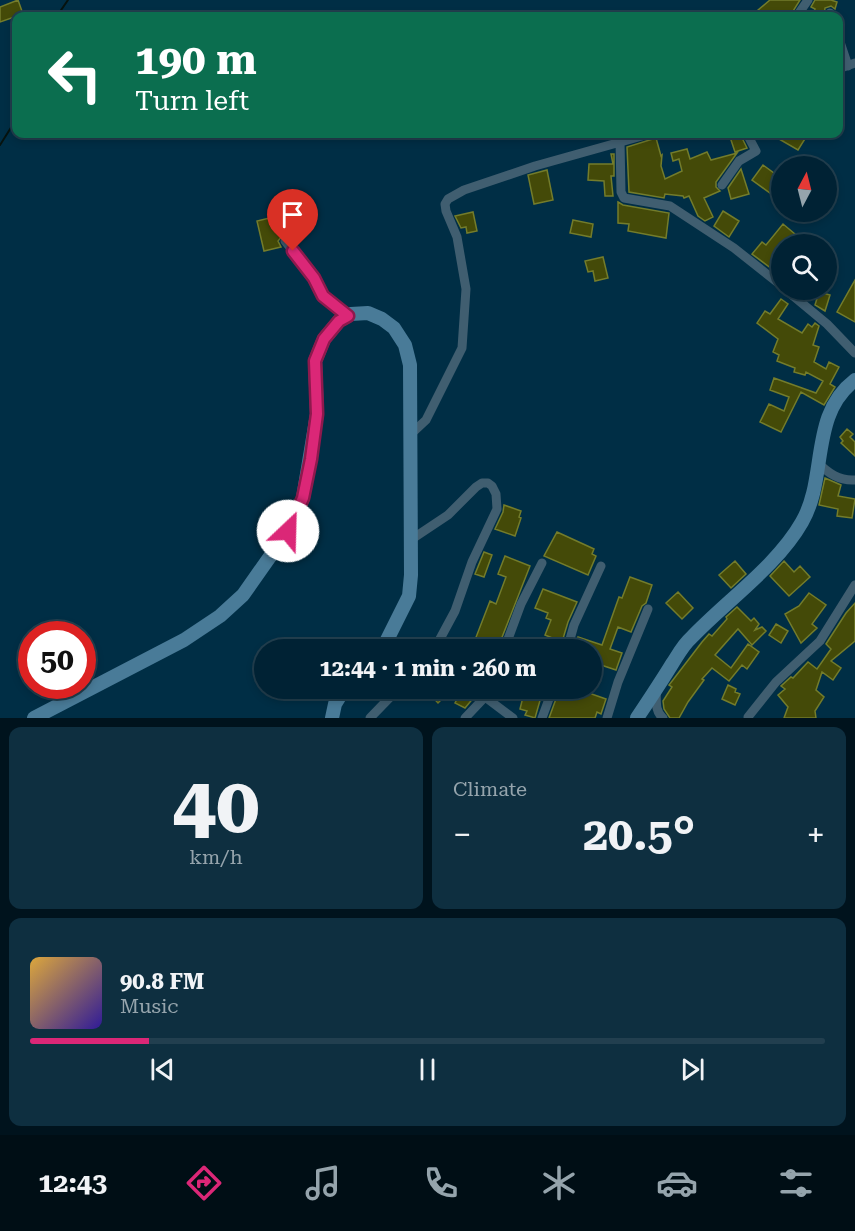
<!DOCTYPE html>
<meta charset="utf-8">
<style>
:root{--surface:#002234;--page:#0e2f40;--text:#f1f3f6;--muted:#95a4ac;--line:#223f4f;--accent:#db2777}
body{margin:0;font-family:"Roboto Serif",serif;background:var(--page);color:var(--text);height:100vh;display:flex;flex-direction:column;font-size:22px;white-space:nowrap}
*{box-sizing:border-box;margin:0}
p{font-size:20px;color:var(--muted)}
.icon{flex:none;width:33px;height:33px;fill:none;stroke:currentColor;stroke-width:2;stroke-linecap:round;stroke-linejoin:round}
.map{position:relative;height:718px;overflow:hidden}
.panel{display:flex;flex-direction:column;gap:9px;padding:9px;background:#00131d;flex:1}
.panel>*{flex:none}
.banner{position:absolute;left:12px;top:12px;width:831px;height:126px;border-radius:12px;box-shadow:0 3px 9px #0003,0 0 0 2px var(--line);background:#0b6e4f;color:#fff;overflow:hidden}
.needle{width:39px;rotate:7deg}
.fabs{position:absolute;left:771px;top:156px;display:grid;gap:12px}
.fabs a{display:grid;place-items:center;width:66px;height:66px;border-radius:50%;background:var(--surface);box-shadow:0 3px 9px #0003,0 0 0 2px var(--line);font-size:30px}
.speed{position:absolute;left:18px;top:621px;display:flex;gap:12px;font-size:30px;font-weight:700;text-align:center}
.speed>*{display:grid;place-content:center;width:78px;height:78px;border-radius:50%;background:var(--surface);box-shadow:0 3px 9px #0003,0 0 0 2px var(--line);line-height:1}
.speed .limit{border:9px solid #d22;background:#fff;color:#111}
.pin{position:absolute;display:grid;place-items:center;width:51px;height:51px;color:#fff;margin:-62px -26px;border-radius:50% 50% 50% 0;rotate:-45deg;box-shadow:0 0 6px #0007}
.pin .icon{rotate:45deg}
.me{position:absolute;width:66px;margin:-33px;rotate:24deg;stroke-linejoin:round;filter:drop-shadow(0 0 4px #0008)}
.turn{display:flex;align-items:center;gap:21px;height:126px;padding:0 24px;font-size:27px}
.turn .icon{width:78px;height:78px;stroke-width:2.5}
.turn b{display:block;font-size:42px;line-height:51px}
.big{font-size:45px;font-weight:700;line-height:1.1}
.panel .widget{flex:1;display:flex;flex-direction:column;justify-content:center;gap:9px;min-width:0;padding:0 21px;border-radius:12px;background:var(--page)}
.panel .dial{align-items:center;gap:0}
.dial b{font-size:78px;line-height:1}
.song{display:flex;align-items:center;gap:18px}
.cover{width:72px;height:72px;border-radius:9px;background:linear-gradient(135deg,hsl(40 70% 55%),hsl(250 70% 35%))}
.played{height:6px;border-radius:3px;background:linear-gradient(90deg,var(--accent) 15%,var(--line) 15%)}
.keys{display:flex;justify-content:space-around;direction:ltr}
.heat{display:flex;justify-content:space-between;align-items:center;font-size:33px;direction:ltr}
.panel .tiles{flex:1;display:grid;gap:9px;grid-template-columns:1fr 1fr}
.widget:last-child{grid-column:span 2}
.trip{position:absolute;left:254px;top:639px;width:348px;height:60px;border-radius:30px;background:var(--surface);box-shadow:0 3px 9px #0003,0 0 0 2px var(--line);font-weight:700;line-height:60px;text-align:center}
.tab-bar{display:flex;height:96px;justify-content:space-around;align-items:center;background:#000e15;color:var(--muted)}
.tab-bar .icon{width:42px;height:42px}
.tab-bar .on{color:var(--accent)}
.tab-bar b{font-size:27px;color:var(--text)}
.map>svg:first-child{display:block}
</style>
<div class="map">
<svg width="855" height="718" viewBox="0 0 855 718">
<rect width="100%" height="100%" fill="#002e45"/>
<g fill="none" stroke-linecap="round" stroke-linejoin="round">
<!-- stream -->
<path stroke="#06130f" stroke-width="2" d="M 57,16 L 68,0
M 0,145 L 12,126 L 16,122"/>
</g>
<!-- building -->
<path fill="#444a08" stroke="#737c2b" stroke-width="1.5" d="M 18,0 L 23,14 L 0,22 L 0,7 Z
M 770,0 L 800,0 L 790,16 L 751,16 Z
M 815,0 L 831,0 L 837,2 L 835,9 L 831,6 L 825,8 L 824,16 L 813,16 L 815,9 L 811,7 Z
M 729,134 L 740,134 L 747,148 L 735,152 Z
M 783,134 L 808,134 L 798,150 L 779,139 Z
M 656,138 L 661,156 L 662,155 L 661,166 L 665,179 L 682,171 L 679,159 L 673,161 L 671,153 L 687,149 L 690,159 L 707,152 L 711,160 L 737,153 L 716,182 L 716,187 L 720,191 L 704,198 L 713,217 L 705,221 L 698,216 L 689,196 L 684,198 L 683,196 L 665,194 L 664,198 L 629,192 L 627,147 Z
M 611,154 L 614,154 L 614,176 L 611,176 L 613,196 L 605,196 L 604,181 L 588,180 L 589,164 L 613,164 Z
M 763,165 L 782,179 L 782,186 L 774,196 L 752,180 Z
M 741,169 L 749,194 L 731,199 L 728,188 Z
M 547,170 L 553,200 L 534,204 L 528,175 Z
M 618,202 L 623,205 L 669,213 L 666,238 L 628,231 L 629,224 L 618,223 Z
M 723,211 L 739,221 L 729,237 L 714,226 Z
M 473,212 L 477,231 L 467,233 L 466,227 L 461,228 L 455,216 Z
M 278,216 L 283,235 L 278,241 L 281,247 L 264,251 L 257,221 Z
M 573,220 L 593,224 L 591,237 L 570,233 Z
M 783,224 L 795,234 L 786,244 L 782,244 L 782,265 L 776,272 L 752,254 L 762,242 L 766,245 Z
M 603,257 L 608,278 L 595,281 L 593,271 L 588,272 L 585,261 Z
M 855,280 L 855,322 L 837,312 Z
M 819,292 L 830,295 L 825,311 L 815,305 Z
M 781,299 L 788,304 L 778,319 L 802,333 L 808,324 L 812,327 L 815,323 L 819,326 L 813,345 L 819,347 L 814,362 L 826,369 L 829,362 L 839,367 L 830,384 L 835,387 L 824,405 L 801,392 L 781,432 L 760,422 L 769,404 L 784,411 L 789,397 L 770,390 L 774,378 L 816,393 L 823,381 L 806,372 L 805,375 L 794,372 L 795,368 L 777,361 L 779,355 L 773,352 L 778,339 L 757,323 L 765,311 L 770,314 Z
M 847,429 L 853,434 L 850,437 L 855,442 L 855,456 L 841,443 L 843,441 L 840,437 Z
M 825,478 L 841,485 L 838,496 L 855,499 L 852,518 L 837,516 L 838,509 L 819,505 Z
M 504,505 L 521,511 L 519,517 L 521,518 L 515,536 L 495,529 L 503,512 Z
M 557,532 L 594,549 L 592,554 L 596,556 L 588,575 L 544,556 Z
M 484,552 L 492,555 L 484,577 L 475,574 Z
M 505,556 L 530,566 L 497,650 L 485,650 L 473,645 L 490,601 L 496,604 L 506,577 L 498,574 Z
M 735,561 L 746,574 L 731,588 L 719,575 Z
M 784,561 L 794,572 L 800,566 L 810,577 L 789,596 L 770,576 Z
M 630,577 L 652,585 L 646,603 L 642,606 L 631,632 L 618,627 L 610,649 L 622,653 L 616,670 L 598,664 L 591,682 L 591,650 L 574,650 L 578,637 L 602,645 L 619,597 L 622,598 Z
M 543,589 L 577,602 L 568,622 L 562,642 L 545,635 L 551,620 L 546,618 L 548,613 L 535,608 Z
M 678,592 L 693,608 L 682,619 L 666,603 Z
M 809,593 L 826,605 L 812,624 L 817,628 L 801,643 L 785,614 L 799,606 Z
M 855,603 L 855,641 L 831,661 L 841,668 L 833,680 L 822,672 L 816,690 L 824,697 L 815,711 L 816,718 L 784,718 L 788,707 L 778,695 L 785,689 L 781,686 L 791,677 L 793,678 L 808,662 L 817,669 L 831,649 L 826,644 L 846,613 Z
M 737,607 L 751,621 L 754,618 L 759,624 L 755,630 L 762,627 L 766,631 L 752,645 L 738,629 L 715,655 L 731,668 L 748,644 L 759,652 L 747,669 L 742,665 L 729,681 L 712,668 L 702,679 L 704,680 L 688,702 L 679,718 L 670,718 L 664,709 L 663,701 L 672,687 L 669,685 L 702,642 L 709,634 L 712,636 L 727,619 L 726,617 Z
M 776,624 L 788,631 L 781,643 L 769,635 Z
M 728,685 L 736,689 L 735,692 L 740,694 L 735,705 L 722,699 Z
M 424,688 L 453,688 L 438,703 Z
M 521,688 L 543,690 L 535,718 L 525,715 L 527,711 L 520,709 L 523,697 L 519,696 Z
M 560,688 L 584,688 L 583,691 L 606,699 L 601,714 L 597,712 L 595,718 L 549,718 Z
M 462,690 L 475,696 L 465,708 L 455,703 Z"/>
<g fill="none" stroke-linecap="round" stroke-linejoin="round">
<!-- minor -->
<path stroke="#405e70" stroke-width="9" d="M 830,13 L 831,16
M 797,16 L 808,0
M 838,36 L 848,66
M 838,69 L 855,63
M 620,141 L 621,192 L 624,198 L 670,206 L 734,248 L 782,286
M 722,185 L 739,161 L 756,151 L 747,134
M 285,241 L 314,278 L 323,296 L 348,316
M 786,290 L 827,324 L 855,353
M 411,434 L 426,420 L 462,348 L 466,289 L 457,237 L 446,211 L 445,204 L 448,199 L 464,190 L 535,166 L 649,134
M 817,462 C 828,473 839,481 855,480
M 412,539 L 448,515 L 476,487 L 482,483 L 488,483 L 492,486 L 496,494 L 497,509 L 472,562 L 455,611 L 434,650
M 504,650 L 521,604 L 542,563
M 567,650 L 574,625 L 601,566
M 656,689 C 657,699 654,711 663,718
M 485,697 L 513,718
M 748,717 L 776,682 L 820,641 L 855,585
M 370,718 L 399,688
M 465,718 L 485,697 L 489,688
M 542,718 L 553,688
M 607,718 L 618,682 L 648,609"/>
<!-- secondary -->
<path stroke="#497b98" stroke-width="14" d="M 34,718 L 184,640 L 220,616 L 243,595 L 288,531 L 303,498 L 317,414 L 315,361 L 324,339 L 339,321 L 351,314 L 368,313 L 382,319 L 394,328 L 405,345 L 410,365 L 411,575 L 409,596 L 385,644 L 379,650
M 332,718 L 335,704 L 345,688
M 637,718 C 649,700 661,682 672,664 C 678,655 683,645 691,638 C 726,601 777,566 802,522 C 828,477 809,415 855,380"/>
</g>
<g fill="none" stroke-linecap="round" stroke-linejoin="round">
<!-- route casing -->
<g stroke="#8e194d" stroke-width="15">
<path id="route" d="M 288,531 L 303,498 L 311,459 L 317,414 L 315,361 L 324,339 L 339,321 L 348,316 L 323,296 L 314,278 L 293,251"/>
</g>
<!-- route -->
<use href="#route" stroke="#db2777" stroke-width="10"/>
</g>
</svg>
<div class="fabs">
<a><svg class="needle" viewBox="-14 -14 28 28"><path d="M0-13l5 13h-10z" fill="#e53935"/><path d="M0 13l5-13h-10z" fill="#95a4ac"/></svg></a>
<a><svg class="icon" aria-label="search" viewBox="0 0 24 24"><circle cx="10" cy="10" r="6"/><path d="M15 15l6 6"/></svg></a>
</div>
<div class="speed"><div class="limit">50</div></div>
<div class="pin" style="left:293px;top:251px;background:#d93025"><svg class="icon" aria-label="arrive" viewBox="0 0 24 24"><path d="M6 21V4h12l-3 4 3 4H6"/></svg></div>
<svg class="me" style="left:288px;top:531px" viewBox="-20 -20 40 40"><circle r="19" fill="#fff"/><path d="M0-13L10 11 0 6-10 11z" fill="#db2777"/></svg>
<div class="trip">12:44 · 1 min · 260 m</div>
<div class="banner">
<div class="turn"><svg class="icon" aria-label="left" viewBox="0 0 24 24"><path d="M17 20v-9H6M10 6l-5 5 5 5"/></svg><div><b>190 m</b>Turn left</div></div>
</div>
</div>
<section class="panel">
<div class="tiles">
<div class="widget dial"><b>40</b><p>km/h</p></div>
<div class="widget"><p>Climate</p>
<div class="heat"><a>−</a><b class="big">20.5°</b><a>+</a></div>
</div>
<div class="widget">
<div class="song"><i class="cover"></i><div><b>90.8 FM</b><p>Music</p></div></div>
<div class="played"></div>
<div class="keys"><svg class="icon" aria-label="previous" viewBox="0 0 24 24"><path d="M18 5L8 12l10 7zM5 5v14"/></svg><svg class="icon" aria-label="pause" viewBox="0 0 24 24"><path d="M8 5v14M16 5v14"/></svg><svg class="icon" aria-label="next" viewBox="0 0 24 24"><path d="M6 5l10 7-10 7zM19 5v14"/></svg></div>
</div>
</div>
</section>
<nav class="tab-bar">
<b>12:43</b>
<svg class="icon on" aria-label="directions" viewBox="0 0 24 24"><path d="M12 3l9 9-9 9-9-9zM9 14v-3h6M13 9l2 2-2 2"/></svg>
<svg class="icon" aria-label="music" viewBox="0 0 24 24"><path d="M9 18V5l10-2v13"/><circle cx="6" cy="18" r="3"/><circle cx="16" cy="16" r="3"/></svg>
<svg class="icon" aria-label="phone" viewBox="0 0 24 24"><path d="M5 4h4l2 5-3 2q2 4 5 5l2-3 5 2v4C11 20 4 13 5 4z"/></svg>
<svg class="icon" aria-label="climate" viewBox="0 0 24 24"><path d="M12 3v18M4 7l16 10M4 17L20 7"/></svg>
<svg class="icon" aria-label="car" viewBox="0 0 24 24"><path d="M5 17H2v-5l4-1 3-4h7l3 4 3 1v5h-3M9 17h6M6 11h13"/><circle cx="7" cy="17" r="2"/><circle cx="17" cy="17" r="2"/></svg>
<svg class="icon" aria-label="filters" viewBox="0 0 24 24"><path d="M4 7h16M4 17h16"/><circle cx="9" cy="7" r="2"/><circle cx="15" cy="17" r="2"/></svg>
</nav>
